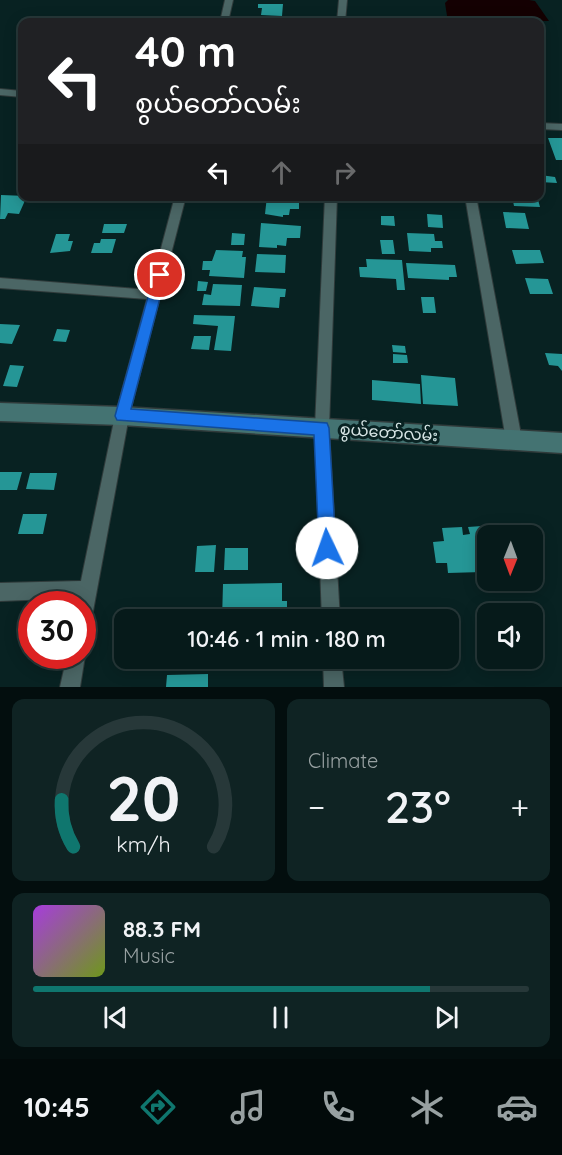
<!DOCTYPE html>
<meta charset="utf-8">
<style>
:root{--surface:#061a1a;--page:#0f2323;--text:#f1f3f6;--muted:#98a1a2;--line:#273839;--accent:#0f766e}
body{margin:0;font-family:Quicksand,"Noto Sans Myanmar",sans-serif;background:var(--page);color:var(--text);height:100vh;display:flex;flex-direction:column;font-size:22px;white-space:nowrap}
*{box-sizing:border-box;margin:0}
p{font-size:20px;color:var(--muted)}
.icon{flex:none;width:33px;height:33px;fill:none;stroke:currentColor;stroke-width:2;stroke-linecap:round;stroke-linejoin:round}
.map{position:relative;height:687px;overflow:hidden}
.side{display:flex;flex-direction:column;gap:12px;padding:12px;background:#030e0e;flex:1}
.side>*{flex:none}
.guide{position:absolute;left:18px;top:18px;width:526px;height:183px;border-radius:12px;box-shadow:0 3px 15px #0003,0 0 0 2px var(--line);background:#202124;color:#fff;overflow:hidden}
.needle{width:39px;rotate:181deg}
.tools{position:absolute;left:477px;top:525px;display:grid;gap:12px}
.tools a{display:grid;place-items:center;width:66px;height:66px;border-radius:12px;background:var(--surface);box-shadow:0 3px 15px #0003,0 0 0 2px var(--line);font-size:30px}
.speed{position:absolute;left:18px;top:591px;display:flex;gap:12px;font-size:30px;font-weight:700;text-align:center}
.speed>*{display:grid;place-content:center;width:78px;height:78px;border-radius:50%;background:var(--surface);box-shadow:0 3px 15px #0003,0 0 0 2px var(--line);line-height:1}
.speed .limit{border:9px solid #d22;background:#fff;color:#111}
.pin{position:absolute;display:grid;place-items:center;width:51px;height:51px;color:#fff;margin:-26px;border:3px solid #fff;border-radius:50%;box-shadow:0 2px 6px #0007}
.me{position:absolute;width:66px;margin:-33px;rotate:357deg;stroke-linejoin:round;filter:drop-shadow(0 0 4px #0008)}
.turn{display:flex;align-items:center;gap:21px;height:126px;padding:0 18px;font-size:27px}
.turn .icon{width:78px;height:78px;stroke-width:2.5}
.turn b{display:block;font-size:42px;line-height:51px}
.lanes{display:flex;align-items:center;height:57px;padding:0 18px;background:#0003;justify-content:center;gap:30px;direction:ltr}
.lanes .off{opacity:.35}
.big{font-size:45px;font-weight:600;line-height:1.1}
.side .tile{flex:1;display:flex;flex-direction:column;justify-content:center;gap:9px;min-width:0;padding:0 21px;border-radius:12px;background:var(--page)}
.side .dial{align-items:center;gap:0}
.dial svg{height:156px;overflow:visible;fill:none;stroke:var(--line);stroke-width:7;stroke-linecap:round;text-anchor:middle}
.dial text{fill:var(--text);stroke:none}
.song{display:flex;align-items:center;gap:18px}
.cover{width:72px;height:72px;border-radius:9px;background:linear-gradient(135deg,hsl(280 70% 55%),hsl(80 70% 35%))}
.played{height:6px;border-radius:3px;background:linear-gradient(90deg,var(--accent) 80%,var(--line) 80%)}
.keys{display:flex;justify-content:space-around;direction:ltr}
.heat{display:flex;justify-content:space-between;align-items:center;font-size:33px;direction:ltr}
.side .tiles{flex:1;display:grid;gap:12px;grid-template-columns:1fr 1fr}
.tile:last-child{grid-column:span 2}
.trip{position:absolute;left:114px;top:609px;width:345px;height:60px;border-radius:12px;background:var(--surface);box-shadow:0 3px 15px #0003,0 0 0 2px var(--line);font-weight:600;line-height:60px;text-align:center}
.tabs{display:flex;height:96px;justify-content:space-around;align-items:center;background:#020a0a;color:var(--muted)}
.tabs .icon{width:42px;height:42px}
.tabs .active{color:var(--accent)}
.tabs b{font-size:27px;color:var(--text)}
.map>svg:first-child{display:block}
</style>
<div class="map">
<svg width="562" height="687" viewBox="0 0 562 687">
<rect width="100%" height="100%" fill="#082222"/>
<!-- water -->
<path fill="#140002" d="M 448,0 L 529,0 L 535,1 L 549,21 L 448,22 L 445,3 Z"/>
<!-- building -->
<path fill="#259696" d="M 258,4 L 283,4 L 282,16 L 261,15 L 262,8 L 258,8 Z
M 548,138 L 562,138 L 562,160 L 556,160 Z
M 540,175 L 555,177 L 557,183 L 540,182 Z
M 1,195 L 27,196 L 19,214 L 8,213 L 5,219 L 0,219 Z
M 267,196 L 291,196 L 290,202 L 299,203 L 299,209 L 290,209 L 289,215 L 283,215 L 283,217 L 265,214 Z
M 512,196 L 537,196 L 540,207 L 514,206 Z
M 503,212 L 525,213 L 529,229 L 506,228 Z
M 427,214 L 442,215 L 443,228 L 428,227 Z
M 381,216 L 394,216 L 395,226 L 381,225 Z
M 261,223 L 301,226 L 300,238 L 287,238 L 286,246 L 277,245 L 277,248 L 259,247 Z
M 104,224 L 127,224 L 124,233 L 102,233 Z
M 232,233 L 245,234 L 244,245 L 231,245 Z
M 407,233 L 434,234 L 435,241 L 442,241 L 443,248 L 431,248 L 431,252 L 409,251 Z
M 56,234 L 70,234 L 68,241 L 73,241 L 70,251 L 50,253 Z
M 101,239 L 116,239 L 112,253 L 91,253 L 94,243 L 100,243 Z
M 380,240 L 393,240 L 395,254 L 382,254 Z
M 216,250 L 243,251 L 242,257 L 246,257 L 244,278 L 209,276 L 210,270 L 202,270 L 203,261 L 212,261 Z
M 512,250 L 540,250 L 544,263 L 516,264 Z
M 257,254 L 286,255 L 285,273 L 255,272 Z
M 366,259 L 402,260 L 405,290 L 397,290 L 396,279 L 360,277 L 359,267 L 367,267 Z
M 406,263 L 455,265 L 457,277 L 449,277 L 449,280 L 408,278 Z
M 525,278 L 548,279 L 553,294 L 530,294 Z
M 198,281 L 208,282 L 206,291 L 197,291 Z
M 213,284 L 242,285 L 240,306 L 202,305 L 204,294 L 211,295 Z
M 254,287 L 286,289 L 285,297 L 280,297 L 279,308 L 251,306 Z
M 421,297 L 434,297 L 436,313 L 423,313 Z
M 194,315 L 235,316 L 231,351 L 214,350 L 218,326 L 193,324 Z
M 0,324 L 20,325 L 12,344 L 0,343 Z
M 57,329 L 70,330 L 66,342 L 53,341 Z
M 194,336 L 211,336 L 209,350 L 191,349 Z
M 392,345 L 405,346 L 406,353 L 393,352 Z
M 545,353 L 562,354 L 562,371 L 558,366 L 549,365 Z
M 393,354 L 407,355 L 408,363 L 393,363 Z
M 10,365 L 24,366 L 17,387 L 3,386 Z
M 421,375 L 455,378 L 458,406 L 423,404 Z
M 372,380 L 420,384 L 421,404 L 372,400 Z
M 0,472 L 22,472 L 17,490 L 0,490 Z
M 30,473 L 57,473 L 54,490 L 26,489 Z
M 23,514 L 47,514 L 43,534 L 18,534 Z
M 482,526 L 488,554 L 488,557 L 478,557 L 482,572 L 448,573 L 447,563 L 436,563 L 433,542 L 444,541 L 442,528 L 462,527 L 463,535 L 470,534 L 468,527 Z
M 216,545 L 214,572 L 195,572 L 197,546 Z
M 225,548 L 248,548 L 248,570 L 224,570 Z
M 282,583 L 282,601 L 287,601 L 287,620 L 222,620 L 223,584 Z
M 413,658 L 442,658 L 442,662 L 414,662 Z
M 208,674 L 208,687 L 166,687 L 167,675 Z"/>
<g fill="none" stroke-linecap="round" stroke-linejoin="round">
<!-- street casing -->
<g stroke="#303b3b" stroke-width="2">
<path id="street" d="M 225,0 L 233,0 L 228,22 L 220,22 Z
M 339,0 L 347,0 L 345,22 L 337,22 Z
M 0,89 L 22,91 L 22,97 L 0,95 Z
M 540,123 L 562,124 L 562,130 L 540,129 Z
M 175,196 L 186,196 L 129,416 L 91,622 L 88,628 L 82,631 L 82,604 L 77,604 L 78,598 L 0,601 L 0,583 L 81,581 L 115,416 L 147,299 L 0,288 L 0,278 L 150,290 Z
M 325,196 L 337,196 L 329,428 L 340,620 L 322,620 L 315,428 Z
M 465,196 L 476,196 L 522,440 L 519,445 L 514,447 L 509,445 L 506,440 Z
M 82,649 L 85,656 L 80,687 L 60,687 L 67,656 L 82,656 Z
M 323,658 L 341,658 L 344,687 L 324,687 Z"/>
</g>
<!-- secondary casing -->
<g stroke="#303b3b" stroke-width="3">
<path id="secondary" d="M 0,403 L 122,407 L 562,433 L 562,453 L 122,425 L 0,421 Z"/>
</g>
<!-- street -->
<use href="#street" fill="#4b6665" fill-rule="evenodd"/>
<!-- secondary -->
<use href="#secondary" fill="#447372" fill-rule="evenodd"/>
</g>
<!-- route -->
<path fill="#1a73e8" stroke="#114b97" stroke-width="1.5" d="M 160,270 L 166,275 L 131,409 L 327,423 L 329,428 L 336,548 L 333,554 L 327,556 L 321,554 L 319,548 L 314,435 L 117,420 L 115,416 L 154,275 Z"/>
<g text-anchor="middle" stroke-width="6" stroke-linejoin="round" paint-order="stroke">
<!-- street labels -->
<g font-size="16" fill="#d8e6e6" stroke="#082222">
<text transform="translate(389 432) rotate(4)" y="6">စွယ်တော်လမ်း</text>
</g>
</g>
</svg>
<div class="tools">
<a><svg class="needle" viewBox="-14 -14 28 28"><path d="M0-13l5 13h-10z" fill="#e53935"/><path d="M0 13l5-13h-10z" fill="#98a1a2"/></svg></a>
<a><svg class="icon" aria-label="sound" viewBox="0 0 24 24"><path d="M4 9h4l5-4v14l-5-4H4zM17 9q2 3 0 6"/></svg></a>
</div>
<div class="speed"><div class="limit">30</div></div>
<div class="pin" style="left:160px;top:275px;background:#d93025"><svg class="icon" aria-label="arrive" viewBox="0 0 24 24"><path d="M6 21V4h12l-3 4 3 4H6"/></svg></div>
<svg class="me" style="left:327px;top:548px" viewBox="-20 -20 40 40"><circle r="19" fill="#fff"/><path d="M0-13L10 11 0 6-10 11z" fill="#1a73e8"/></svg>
<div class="trip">10:46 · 1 min · 180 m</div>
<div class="guide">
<div class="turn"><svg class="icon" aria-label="left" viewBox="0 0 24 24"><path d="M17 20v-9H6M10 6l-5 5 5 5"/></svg><div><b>40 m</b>စွယ်တော်လမ်း</div></div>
<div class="lanes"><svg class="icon" aria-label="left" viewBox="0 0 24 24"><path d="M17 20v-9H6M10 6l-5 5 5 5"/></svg><svg class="icon off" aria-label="ahead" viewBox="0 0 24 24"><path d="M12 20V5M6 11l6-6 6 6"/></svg><svg class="icon off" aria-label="right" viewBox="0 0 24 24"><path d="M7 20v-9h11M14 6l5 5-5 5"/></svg></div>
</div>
</div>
<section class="side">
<div class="tiles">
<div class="tile dial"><svg viewBox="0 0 100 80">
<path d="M14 69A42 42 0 1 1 86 69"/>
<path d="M14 69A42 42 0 0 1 8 45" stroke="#0f766e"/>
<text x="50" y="56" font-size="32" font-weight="700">20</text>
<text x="50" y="72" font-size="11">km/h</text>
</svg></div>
<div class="tile"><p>Climate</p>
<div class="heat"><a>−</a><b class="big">23°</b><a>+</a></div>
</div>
<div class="tile">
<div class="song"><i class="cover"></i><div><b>88.3 FM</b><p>Music</p></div></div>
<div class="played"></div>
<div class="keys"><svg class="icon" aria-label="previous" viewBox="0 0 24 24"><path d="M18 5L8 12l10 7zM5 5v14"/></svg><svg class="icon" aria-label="pause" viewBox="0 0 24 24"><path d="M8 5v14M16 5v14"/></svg><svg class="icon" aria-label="next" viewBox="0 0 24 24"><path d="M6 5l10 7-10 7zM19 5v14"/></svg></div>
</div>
</div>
</section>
<nav class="tabs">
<b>10:45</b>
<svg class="icon active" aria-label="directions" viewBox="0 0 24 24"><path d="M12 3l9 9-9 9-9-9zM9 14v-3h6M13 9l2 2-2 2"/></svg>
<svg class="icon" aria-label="music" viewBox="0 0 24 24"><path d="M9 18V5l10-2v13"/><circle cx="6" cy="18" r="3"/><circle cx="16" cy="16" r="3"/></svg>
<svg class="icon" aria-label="phone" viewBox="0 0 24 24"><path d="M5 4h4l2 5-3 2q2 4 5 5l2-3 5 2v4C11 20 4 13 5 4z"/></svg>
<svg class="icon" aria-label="climate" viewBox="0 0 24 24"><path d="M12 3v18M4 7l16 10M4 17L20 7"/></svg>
<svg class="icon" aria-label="car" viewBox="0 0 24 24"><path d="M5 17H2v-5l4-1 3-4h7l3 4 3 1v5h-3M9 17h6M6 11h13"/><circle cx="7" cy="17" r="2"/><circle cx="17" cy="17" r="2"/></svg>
</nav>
